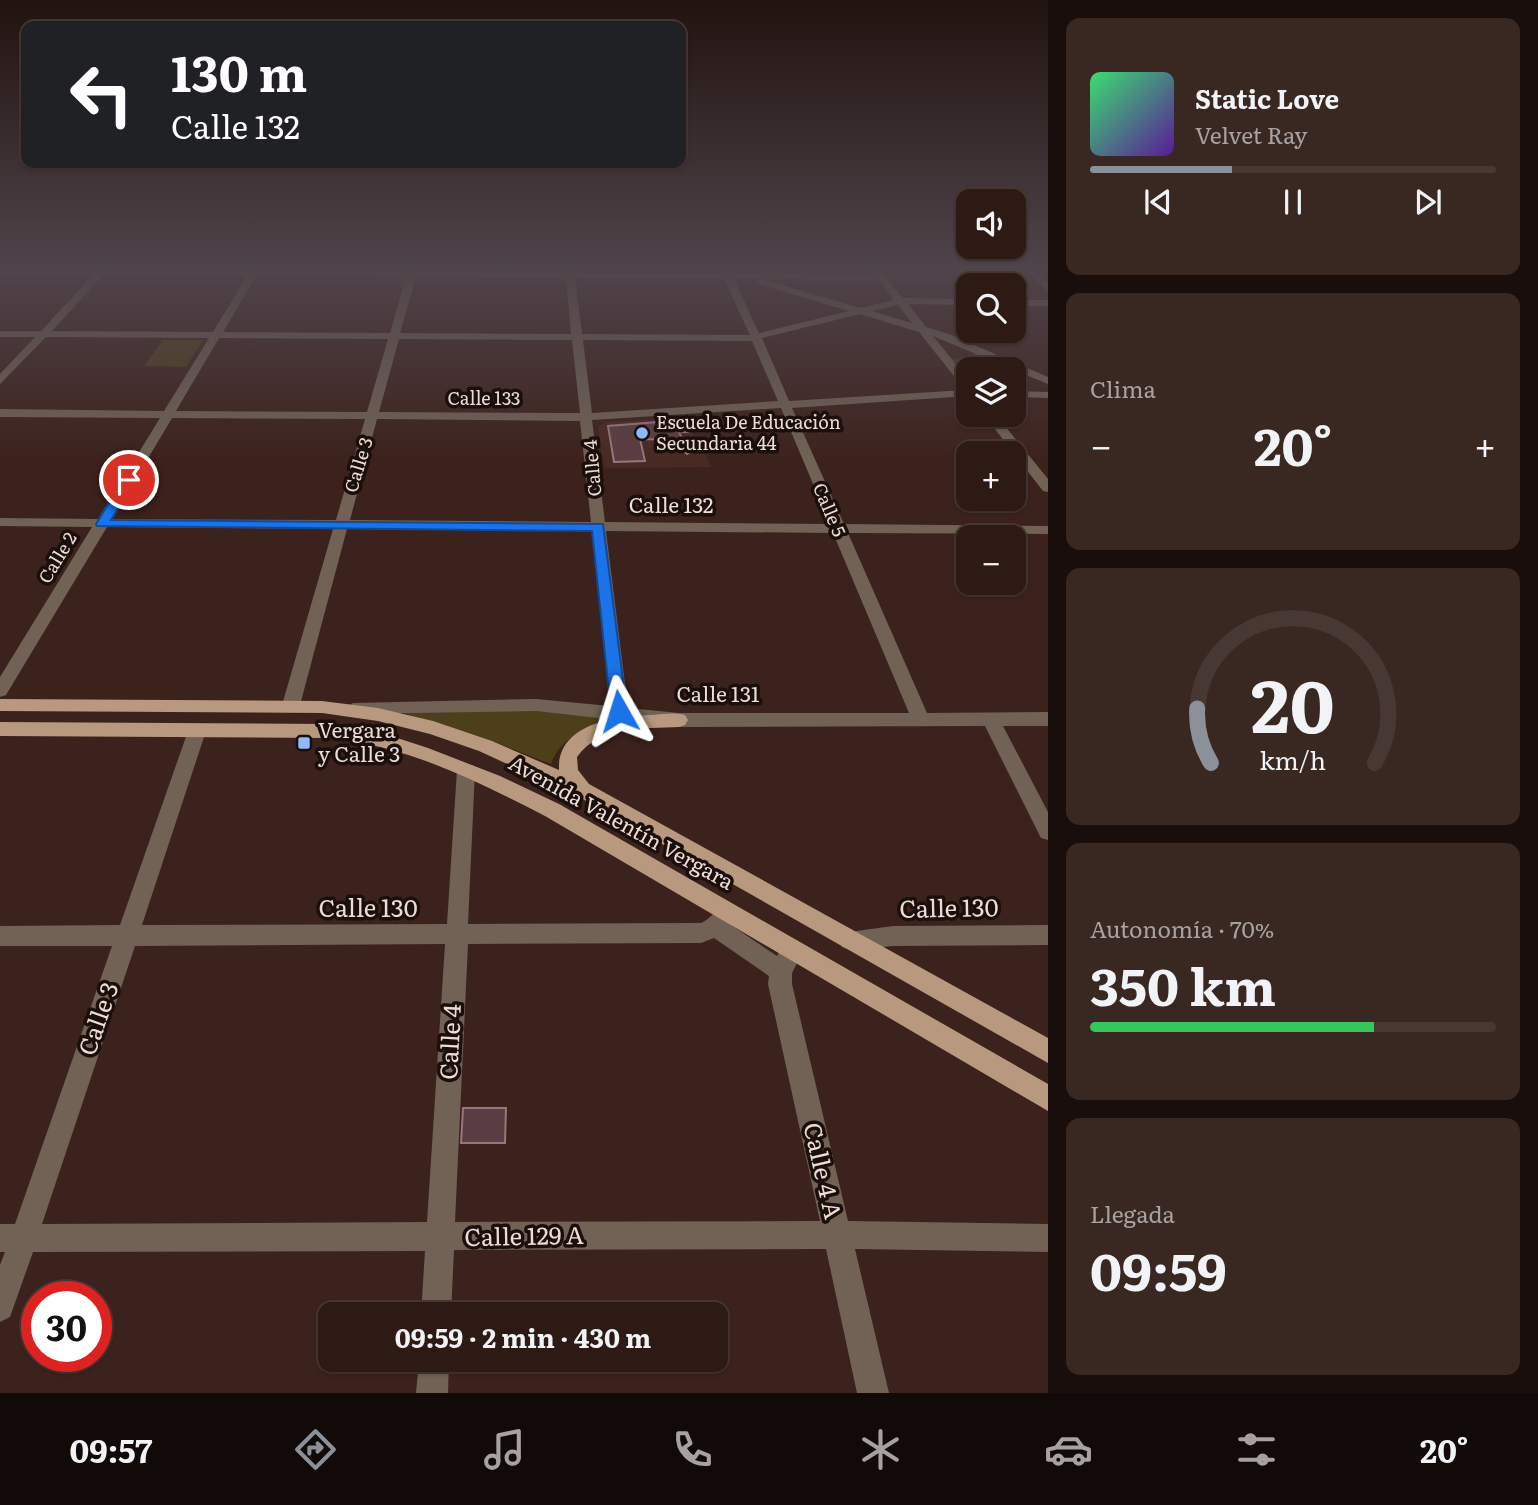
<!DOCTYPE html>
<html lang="es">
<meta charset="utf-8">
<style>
:root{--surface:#2d1a15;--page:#392722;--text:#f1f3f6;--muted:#a7a1a0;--line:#483834;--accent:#8c9099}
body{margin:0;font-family:Literata,serif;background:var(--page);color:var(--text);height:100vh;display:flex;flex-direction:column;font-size:26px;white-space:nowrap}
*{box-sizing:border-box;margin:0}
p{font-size:23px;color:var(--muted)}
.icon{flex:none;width:38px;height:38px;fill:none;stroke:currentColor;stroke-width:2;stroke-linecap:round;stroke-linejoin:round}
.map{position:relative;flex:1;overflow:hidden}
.side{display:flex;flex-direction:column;gap:18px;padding:18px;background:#190e0c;width:490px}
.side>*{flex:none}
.top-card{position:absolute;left:21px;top:21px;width:665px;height:147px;border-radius:14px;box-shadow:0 2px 5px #0004,0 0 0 2px var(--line);background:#202124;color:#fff;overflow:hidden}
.tools{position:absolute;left:956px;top:189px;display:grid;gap:14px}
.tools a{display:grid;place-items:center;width:70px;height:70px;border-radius:14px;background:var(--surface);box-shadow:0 2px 5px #0004,0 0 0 2px var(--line);font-size:35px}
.speed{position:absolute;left:21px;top:1281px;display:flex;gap:14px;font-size:35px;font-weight:700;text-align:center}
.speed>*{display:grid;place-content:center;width:91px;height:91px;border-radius:50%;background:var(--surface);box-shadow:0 2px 5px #0004,0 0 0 2px var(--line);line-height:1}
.speed .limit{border:10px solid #d22;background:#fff;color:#111}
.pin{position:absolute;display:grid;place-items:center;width:60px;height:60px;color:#fff;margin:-30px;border:4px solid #fff;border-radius:50%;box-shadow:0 2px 7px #0007}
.me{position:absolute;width:77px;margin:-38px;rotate:354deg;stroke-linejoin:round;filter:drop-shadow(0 0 5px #0008)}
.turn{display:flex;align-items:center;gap:24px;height:147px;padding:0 35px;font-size:32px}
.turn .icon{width:91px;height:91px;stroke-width:2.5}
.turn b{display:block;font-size:49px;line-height:60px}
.big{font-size:52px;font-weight:700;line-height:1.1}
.side .widget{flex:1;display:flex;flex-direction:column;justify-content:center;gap:10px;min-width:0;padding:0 24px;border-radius:14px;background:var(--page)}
.side .dial{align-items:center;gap:0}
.dial svg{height:182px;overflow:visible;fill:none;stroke:var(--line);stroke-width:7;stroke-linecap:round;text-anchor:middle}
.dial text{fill:var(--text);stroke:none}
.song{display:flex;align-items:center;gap:21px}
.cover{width:84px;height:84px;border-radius:10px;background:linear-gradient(135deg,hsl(140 70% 55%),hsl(270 70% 35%))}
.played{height:7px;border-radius:4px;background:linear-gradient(90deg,var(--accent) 35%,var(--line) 35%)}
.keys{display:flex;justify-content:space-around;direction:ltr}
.heat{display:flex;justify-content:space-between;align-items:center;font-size:38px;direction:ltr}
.charge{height:10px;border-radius:5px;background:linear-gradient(90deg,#34c759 70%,var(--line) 0)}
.trip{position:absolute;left:318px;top:1302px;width:410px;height:70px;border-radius:14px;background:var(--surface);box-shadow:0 2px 5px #0004,0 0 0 2px var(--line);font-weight:700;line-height:70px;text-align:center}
.tabs{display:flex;height:112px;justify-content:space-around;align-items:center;background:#120a08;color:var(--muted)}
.tabs .icon{width:49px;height:49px}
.tabs .selected{color:var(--accent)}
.tabs b{font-size:32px;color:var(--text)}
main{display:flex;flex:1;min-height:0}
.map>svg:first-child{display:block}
</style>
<main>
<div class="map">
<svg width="1048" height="1393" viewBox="0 0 1048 1393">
<rect width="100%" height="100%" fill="#3c221c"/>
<!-- built -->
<path fill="#492a22" d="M 684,418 L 712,467 L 604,468 L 598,426 L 608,422 Z"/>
<!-- green -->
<path fill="#4d3f19" d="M 163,340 L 203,340 L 186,367 L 144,366 Z
M 976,353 L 1011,369 L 970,369 L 952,360 Z
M 533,709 L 629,717 C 598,726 564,729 551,764 L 492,741 L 403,713 L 405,710 Z"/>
<!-- building -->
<path fill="#5a3d42" stroke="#97777c" stroke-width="2" d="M 683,420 L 688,432 L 679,432 L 689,453 L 687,454 L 674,440 L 640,439 L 645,461 L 614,462 L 608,426 Z
M 463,1108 L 506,1108 L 505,1143 L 461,1143 Z"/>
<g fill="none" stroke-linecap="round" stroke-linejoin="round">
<!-- minor -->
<path fill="#716255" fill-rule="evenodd" d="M 102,266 L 108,266 L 108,270 L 251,271 L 253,266 L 262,266 L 260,271 L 408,272 L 409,266 L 419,266 L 417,272 L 565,272 L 564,266 L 574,266 L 574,272 L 720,273 L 717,270 L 722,267 L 729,273 L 874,274 L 870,269 L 875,266 L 903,298 L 968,299 L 968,305 L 908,304 L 926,327 L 949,334 L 1048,377 L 1048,384 L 933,336 L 968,379 L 968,396 L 792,408 L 844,524 L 1048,526 L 1048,534 L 848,533 L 927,713 L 1048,712 L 1048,726 L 1003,726 L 1048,812 L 1048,840 L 1041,838 L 985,726 L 679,727 L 536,711 L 347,714 L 344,709 L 353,703 L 536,699 L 610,706 L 592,531 L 347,529 L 300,705 L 291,711 L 282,705 L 333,529 L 107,527 L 6,695 L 0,697 L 0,677 L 92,527 L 0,526 L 0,518 L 98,519 L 160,418 L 0,417 L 0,409 L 164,411 L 209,338 L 46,337 L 0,384 L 0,374 L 35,337 L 0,337 L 0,331 L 41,331 L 93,275 L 0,275 L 0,269 L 98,270 ZM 103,275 L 247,276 L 213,332 L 52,331 ZM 256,276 L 406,277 L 390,333 L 223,332 ZM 416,277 L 566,278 L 571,334 L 400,333 ZM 575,278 L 724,279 L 750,335 L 582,334 ZM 734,279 L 879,280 L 894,300 L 861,308 L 761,279 L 756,282 L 758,284 L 849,311 L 759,333 ZM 898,305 L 912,323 L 872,311 ZM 860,314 L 919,332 L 965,390 L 789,401 L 762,338 ZM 219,338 L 388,339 L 367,412 L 176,411 ZM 399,339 L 572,340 L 580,413 L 379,412 ZM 583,340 L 752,341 L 778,401 L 592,413 ZM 781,408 L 830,524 L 605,522 L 592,420 ZM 172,418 L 365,419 L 336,520 L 112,519 ZM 377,419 L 580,421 L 591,522 L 350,520 ZM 606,531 L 833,533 L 909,713 L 679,713 L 628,708 Z
M 1020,266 L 1029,266 L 1048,283 L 1048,291 Z
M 1013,300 L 1048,300 L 1048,306 L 1013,306 Z
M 1013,391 L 1048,392 L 1048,398 L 1013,397 Z
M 984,415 L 996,415 L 1048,479 L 1048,492 L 1043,491 Z
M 197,724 L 203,726 L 206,731 L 142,925 L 447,924 L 457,770 L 459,765 L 473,765 L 475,770 L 468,924 L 701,923 C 712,918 717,908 728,903 L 736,906 L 739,913 L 731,925 L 777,956 L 784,944 L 792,941 L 800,944 L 803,951 L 792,973 L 792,984 L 848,1221 L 1048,1224 L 1048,1252 L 855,1249 L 889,1393 L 857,1393 L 826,1249 L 454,1250 L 451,1314 L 421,1314 L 425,1251 L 33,1252 L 10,1317 L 0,1322 L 0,1265 L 5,1252 L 0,1252 L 0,1224 L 15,1224 L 112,946 L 0,946 L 0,926 L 120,925 L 188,731 L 191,726 ZM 714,938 L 769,976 L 768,984 L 820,1221 L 455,1222 L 468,944 L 701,943 ZM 445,944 L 427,1222 L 42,1224 L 135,946 Z
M 1048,925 L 1048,945 L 893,946 L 850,950 L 842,947 L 839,940 L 842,933 L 893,926 Z
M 419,1360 L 449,1360 L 448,1393 L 416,1393 Z"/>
<!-- major -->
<path fill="#b8997f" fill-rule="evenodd" d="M 0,699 L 322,701 L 378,708 L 433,721 L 492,741 L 559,770 C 557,723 617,716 652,715 C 663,714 675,712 685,715 L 688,720 L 685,725 L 679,727 C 643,729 601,724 577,757 L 578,770 L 589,784 L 1048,1038 L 1048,1063 L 581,798 L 479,751 L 430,734 L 378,721 L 322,713 L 0,711 Z
M 0,722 L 330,724 L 385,734 L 428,748 L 500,776 L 559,804 L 1048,1084 L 1048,1111 L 545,816 C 494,790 440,762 384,748 C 366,743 348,741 330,738 L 0,736 Z"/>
</g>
<!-- sky -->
<linearGradient id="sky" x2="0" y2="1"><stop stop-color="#21130f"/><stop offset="0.58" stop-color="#50444b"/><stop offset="1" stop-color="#50444b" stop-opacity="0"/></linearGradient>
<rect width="1048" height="461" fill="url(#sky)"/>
<!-- route -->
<path fill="#1a73e8" stroke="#114b97" stroke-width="2" d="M 129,476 L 135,480 L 111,520 L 603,524 L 627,711 L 619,717 L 611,711 L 592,531 L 97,526 L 96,524 L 123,480 Z"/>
<!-- markers -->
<g fill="#8eb9fd" stroke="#1b0f0c" stroke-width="2.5">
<circle cx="642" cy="433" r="7"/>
<rect x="297" y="736" width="14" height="14" rx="3.5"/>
</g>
<g text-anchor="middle" stroke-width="7" stroke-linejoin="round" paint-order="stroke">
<!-- far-street labels -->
<g font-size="18" fill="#ecdbd6" stroke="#1b0f0c">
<text x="484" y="405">Calle 133</text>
<text transform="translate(359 465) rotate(-73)" y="6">Calle 3</text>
<text transform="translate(593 468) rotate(-95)" y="6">Calle 4</text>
<text transform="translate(829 510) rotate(67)" y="6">Calle 5</text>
<text transform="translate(58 558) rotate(-59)" y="6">Calle 2</text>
</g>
<!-- far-poi labels -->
<g font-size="18" fill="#ecdbd6" stroke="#1b0f0c" text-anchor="start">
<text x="656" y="429">Escuela De Educación<tspan x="656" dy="21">Secundaria 44</tspan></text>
</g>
<!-- street labels -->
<g font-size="21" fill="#ecdbd6" stroke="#1b0f0c">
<text x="671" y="513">Calle 132</text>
<text x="718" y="702">Calle 131</text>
<text transform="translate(621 823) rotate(29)" y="7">Avenida Valentín Vergara</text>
</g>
<!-- poi labels -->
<g font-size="21" fill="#ecdbd6" stroke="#1b0f0c" text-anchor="start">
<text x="318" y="738">Vergara<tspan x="318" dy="24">y Calle 3</tspan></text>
</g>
<!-- near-street labels -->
<g font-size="24" fill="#ecdbd6" stroke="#1b0f0c">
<text x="368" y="917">Calle 130</text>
<text transform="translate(949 909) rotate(-1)" y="8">Calle 130</text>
<text transform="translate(99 1019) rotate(-71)" y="8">Calle 3</text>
<text transform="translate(451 1042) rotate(-87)" y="8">Calle 4</text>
<text transform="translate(822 1171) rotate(77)" y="8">Calle 4 A</text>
<text transform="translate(524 1237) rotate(-1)" y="8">Calle 129 A</text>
</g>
</g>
</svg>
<div class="tools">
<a><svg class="icon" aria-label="sound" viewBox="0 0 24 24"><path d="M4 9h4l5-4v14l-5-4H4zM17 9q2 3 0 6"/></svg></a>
<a><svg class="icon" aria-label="search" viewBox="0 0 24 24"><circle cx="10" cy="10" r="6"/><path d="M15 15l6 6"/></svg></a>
<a><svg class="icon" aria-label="layers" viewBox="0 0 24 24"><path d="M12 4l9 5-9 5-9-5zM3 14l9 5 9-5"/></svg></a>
<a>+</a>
<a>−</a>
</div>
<div class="speed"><div class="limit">30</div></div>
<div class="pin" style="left:129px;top:480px;background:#d93025"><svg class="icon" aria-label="arrive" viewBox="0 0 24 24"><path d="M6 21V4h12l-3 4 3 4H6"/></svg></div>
<svg class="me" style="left:619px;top:711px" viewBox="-20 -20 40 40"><path d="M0-17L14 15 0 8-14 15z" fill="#1a73e8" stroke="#fff" stroke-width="4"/></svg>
<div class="trip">09:59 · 2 min · 430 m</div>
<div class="top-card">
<div class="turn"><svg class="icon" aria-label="left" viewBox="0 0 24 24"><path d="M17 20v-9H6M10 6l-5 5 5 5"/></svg><div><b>130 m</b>Calle 132</div></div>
</div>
</div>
<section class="side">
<div class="widget">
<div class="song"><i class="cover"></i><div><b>Static Love</b><p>Velvet Ray</p></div></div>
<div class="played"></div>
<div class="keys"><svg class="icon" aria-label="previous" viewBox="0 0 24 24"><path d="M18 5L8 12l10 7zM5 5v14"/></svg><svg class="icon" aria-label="pause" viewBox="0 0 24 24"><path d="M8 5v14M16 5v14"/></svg><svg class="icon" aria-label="next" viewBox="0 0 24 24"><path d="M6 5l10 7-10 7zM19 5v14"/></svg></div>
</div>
<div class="widget"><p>Clima</p>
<div class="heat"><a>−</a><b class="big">20°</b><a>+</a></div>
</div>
<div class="widget dial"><svg viewBox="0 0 100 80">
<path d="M14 69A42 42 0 1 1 86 69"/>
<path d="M14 69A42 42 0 0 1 8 45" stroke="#8c9099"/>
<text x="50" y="56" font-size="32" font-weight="700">20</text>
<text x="50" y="72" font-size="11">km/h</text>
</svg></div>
<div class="widget"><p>Autonomía · 70%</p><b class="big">350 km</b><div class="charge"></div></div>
<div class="widget"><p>Llegada</p><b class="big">09:59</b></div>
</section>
</main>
<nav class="tabs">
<b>09:57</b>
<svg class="icon selected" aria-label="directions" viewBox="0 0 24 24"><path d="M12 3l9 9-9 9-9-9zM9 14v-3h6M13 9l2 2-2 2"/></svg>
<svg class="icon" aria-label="music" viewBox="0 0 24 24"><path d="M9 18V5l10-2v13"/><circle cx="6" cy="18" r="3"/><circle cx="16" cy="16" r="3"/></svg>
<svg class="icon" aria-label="phone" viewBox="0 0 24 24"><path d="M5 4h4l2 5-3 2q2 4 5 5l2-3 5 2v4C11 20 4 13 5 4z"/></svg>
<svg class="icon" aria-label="climate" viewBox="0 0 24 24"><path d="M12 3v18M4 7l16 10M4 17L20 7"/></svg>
<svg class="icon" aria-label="car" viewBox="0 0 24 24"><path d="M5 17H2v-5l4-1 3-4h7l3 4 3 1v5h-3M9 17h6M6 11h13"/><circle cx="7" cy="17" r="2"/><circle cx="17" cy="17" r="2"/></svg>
<svg class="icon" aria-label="filters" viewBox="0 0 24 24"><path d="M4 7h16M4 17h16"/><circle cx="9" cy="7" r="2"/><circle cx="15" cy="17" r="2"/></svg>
<b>20°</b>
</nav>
